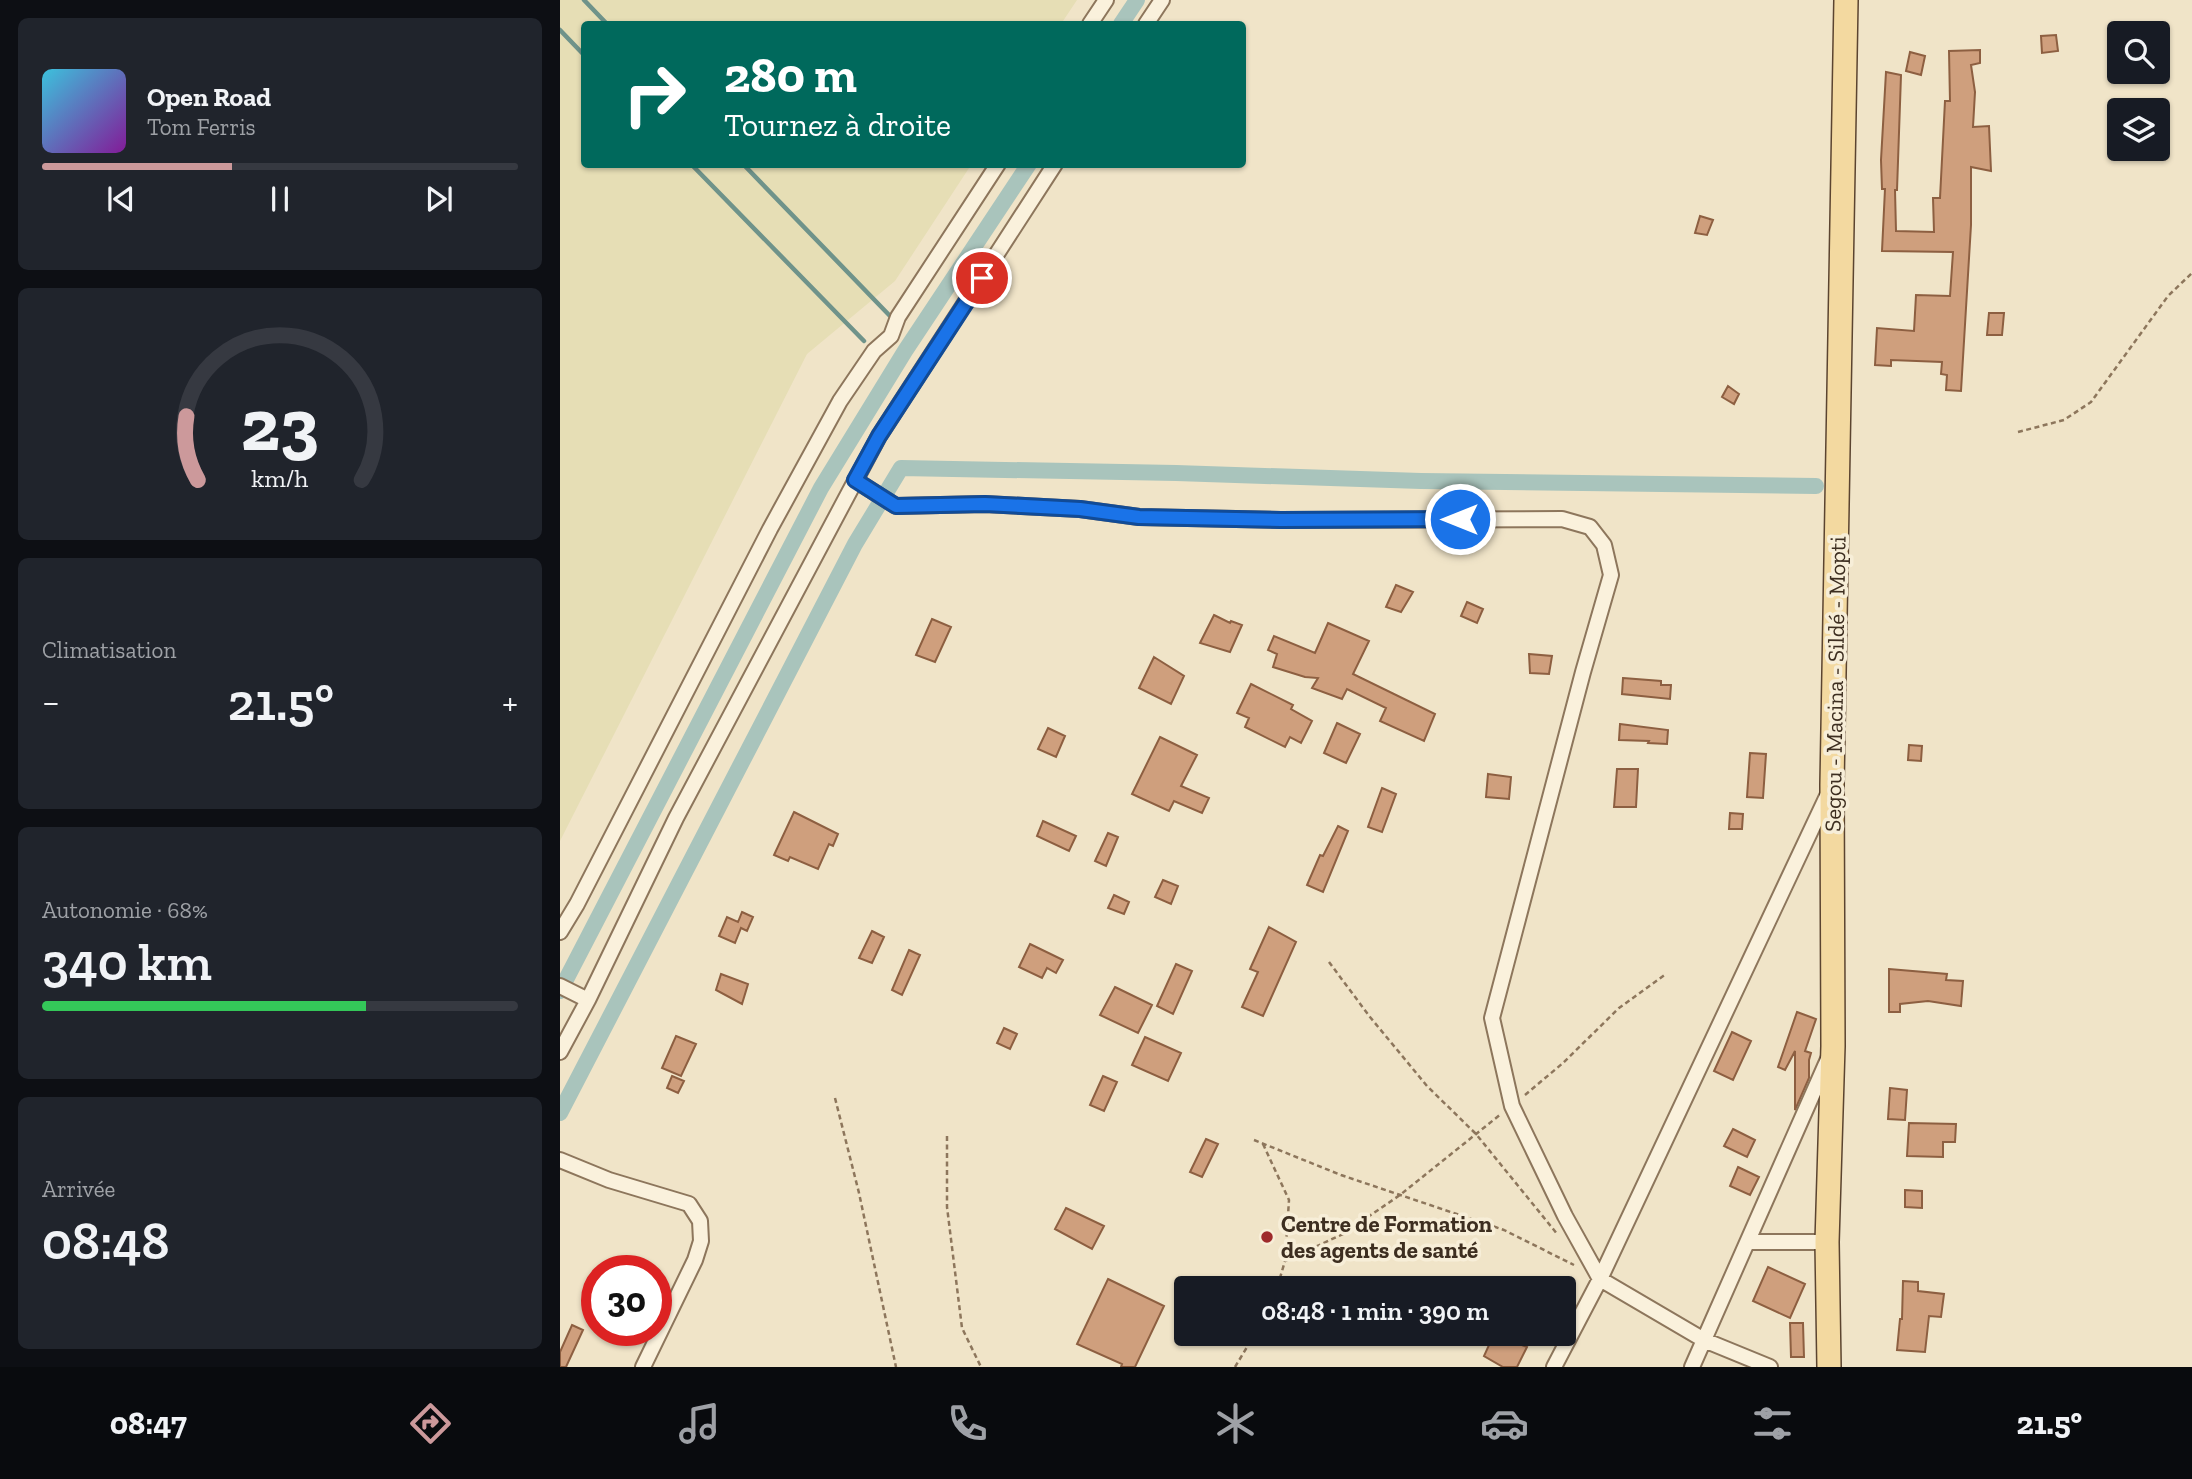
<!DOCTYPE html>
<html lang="fr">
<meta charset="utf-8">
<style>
:root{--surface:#171b24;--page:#20242c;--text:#f1f3f6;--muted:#9ea1a6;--line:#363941;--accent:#cc999b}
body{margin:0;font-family:"Zilla Slab",serif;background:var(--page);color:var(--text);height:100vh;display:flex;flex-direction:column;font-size:26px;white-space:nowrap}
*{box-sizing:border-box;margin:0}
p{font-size:23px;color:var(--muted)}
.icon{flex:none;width:38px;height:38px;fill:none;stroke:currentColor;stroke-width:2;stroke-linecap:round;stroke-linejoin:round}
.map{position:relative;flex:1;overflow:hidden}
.sheet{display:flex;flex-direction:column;gap:18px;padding:18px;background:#0d0f14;width:560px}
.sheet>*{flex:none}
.banner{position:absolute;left:21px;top:21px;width:665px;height:147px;border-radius:7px;box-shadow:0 2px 5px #0004;background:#00695c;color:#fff;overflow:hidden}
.buttons{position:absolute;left:1547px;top:21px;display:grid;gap:14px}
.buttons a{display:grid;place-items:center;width:63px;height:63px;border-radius:7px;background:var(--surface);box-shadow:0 2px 5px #0004;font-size:35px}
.speed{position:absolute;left:21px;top:1255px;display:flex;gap:14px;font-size:35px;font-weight:700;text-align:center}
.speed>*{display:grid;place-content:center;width:91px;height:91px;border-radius:50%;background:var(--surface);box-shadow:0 2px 5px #0004;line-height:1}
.speed .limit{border:10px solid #d22;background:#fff;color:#111}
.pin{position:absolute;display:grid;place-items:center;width:60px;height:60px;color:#fff;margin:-30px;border:4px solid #fff;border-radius:50%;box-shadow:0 2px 7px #0007}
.me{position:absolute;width:77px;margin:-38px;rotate:270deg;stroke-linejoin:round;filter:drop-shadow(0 0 5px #0008)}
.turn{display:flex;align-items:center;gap:24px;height:147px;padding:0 28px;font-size:32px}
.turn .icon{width:91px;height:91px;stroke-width:2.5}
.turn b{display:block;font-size:49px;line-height:60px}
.big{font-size:52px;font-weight:600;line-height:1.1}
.sheet .tile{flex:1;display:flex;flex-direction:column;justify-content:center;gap:10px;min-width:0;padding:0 24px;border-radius:10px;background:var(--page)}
.sheet .dial{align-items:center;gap:0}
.dial svg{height:182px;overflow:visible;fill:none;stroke:var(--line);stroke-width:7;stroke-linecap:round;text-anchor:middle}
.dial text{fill:var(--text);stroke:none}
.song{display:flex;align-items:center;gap:21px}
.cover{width:84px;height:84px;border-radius:10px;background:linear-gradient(135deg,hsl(190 70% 55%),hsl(290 70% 35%))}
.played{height:7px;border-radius:4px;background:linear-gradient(90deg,var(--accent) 40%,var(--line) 40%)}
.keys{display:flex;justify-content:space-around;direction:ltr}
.heat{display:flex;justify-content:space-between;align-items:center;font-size:38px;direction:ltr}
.charge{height:10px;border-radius:5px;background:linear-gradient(90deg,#34c759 68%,var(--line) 0)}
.trip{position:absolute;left:614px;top:1276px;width:402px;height:70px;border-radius:7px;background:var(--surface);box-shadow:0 2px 5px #0004;font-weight:600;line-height:70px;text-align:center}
.tabs{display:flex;height:112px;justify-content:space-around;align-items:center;background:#090b0e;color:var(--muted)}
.tabs .icon{width:49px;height:49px}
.tabs .current{color:var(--accent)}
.tabs b{font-size:32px;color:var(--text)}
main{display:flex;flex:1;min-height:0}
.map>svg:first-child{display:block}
</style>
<main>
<section class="sheet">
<div class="tile">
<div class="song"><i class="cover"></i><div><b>Open Road</b><p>Tom Ferris</p></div></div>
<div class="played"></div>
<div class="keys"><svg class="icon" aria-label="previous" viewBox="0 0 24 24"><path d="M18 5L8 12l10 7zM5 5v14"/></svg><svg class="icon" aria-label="pause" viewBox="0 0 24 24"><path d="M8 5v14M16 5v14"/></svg><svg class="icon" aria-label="next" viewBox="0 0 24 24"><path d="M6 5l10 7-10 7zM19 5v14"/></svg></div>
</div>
<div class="tile dial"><svg viewBox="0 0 100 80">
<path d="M14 69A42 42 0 1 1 86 69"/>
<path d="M14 69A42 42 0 0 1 9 41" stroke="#cc999b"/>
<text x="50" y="56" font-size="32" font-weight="700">23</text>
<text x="50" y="72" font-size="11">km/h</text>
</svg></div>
<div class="tile"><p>Climatisation</p>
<div class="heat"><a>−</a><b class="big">21.5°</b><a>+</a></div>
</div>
<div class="tile"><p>Autonomie · 68%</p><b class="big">340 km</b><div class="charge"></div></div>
<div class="tile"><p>Arrivée</p><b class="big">08:48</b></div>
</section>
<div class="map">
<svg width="1632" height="1367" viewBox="0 0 1632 1367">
<rect width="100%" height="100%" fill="#f0e4c8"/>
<!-- farmland -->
<path fill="#e6deb5" d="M 0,0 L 517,0 L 501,24 L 24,24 L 24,164 L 411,165 L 335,281 L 247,354 L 0,841 Z"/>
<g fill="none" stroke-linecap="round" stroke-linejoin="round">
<!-- stream -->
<path stroke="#6f938a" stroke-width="4.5" d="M 24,0 L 47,24
M 0,30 L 24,55
M 131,164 L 304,341
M 183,164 L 331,317"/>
<!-- canal -->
<path stroke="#a9c4bc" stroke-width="16" d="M 561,24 L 577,0
M 0,991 L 261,488 L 345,351 L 469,164
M 0,1113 L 295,544 L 341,468 L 616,473 L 861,481 L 1256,486"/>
</g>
<!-- building -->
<path fill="#cf9f7d" stroke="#8d5f41" stroke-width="2" d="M 1496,35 L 1498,51 L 1482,53 L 1481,36 Z
M 1420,50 L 1420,63 L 1411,65 L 1415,92 L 1413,127 L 1429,126 L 1431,171 L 1411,167 L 1411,225 L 1401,391 L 1386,390 L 1387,375 L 1381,374 L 1382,362 L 1331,360 L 1331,366 L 1315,365 L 1317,328 L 1354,331 L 1356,295 L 1390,296 L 1393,252 L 1322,251 L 1325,189 L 1322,189 L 1321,160 L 1326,72 L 1341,75 L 1337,190 L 1335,190 L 1336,231 L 1374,232 L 1373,198 L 1380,198 L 1385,101 L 1390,101 L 1389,51 Z
M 1350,52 L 1365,56 L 1361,75 L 1346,71 Z
M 1140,216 L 1153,220 L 1147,235 L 1135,233 Z
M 1429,313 L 1444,313 L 1442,335 L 1427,335 Z
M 1168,386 L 1179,394 L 1174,404 L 1162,397 Z
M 836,585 L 853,592 L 841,612 L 826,607 Z
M 907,602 L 923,609 L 917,623 L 901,616 Z
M 654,615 L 670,623 L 671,621 L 682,625 L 670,652 L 640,643 Z
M 372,619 L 391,627 L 375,662 L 356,655 Z
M 768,623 L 809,641 L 793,674 L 875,714 L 864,741 L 820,721 L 826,708 L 787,689 L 782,699 L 752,688 L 758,678 L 745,677 L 713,667 L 717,654 L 708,650 L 714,636 L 755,653 Z
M 969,654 L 992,656 L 989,674 L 970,673 Z
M 594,657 L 624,676 L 611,704 L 579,688 Z
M 1063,678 L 1101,681 L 1101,685 L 1111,685 L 1110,699 L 1062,694 Z
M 691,684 L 733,705 L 731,709 L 752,721 L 741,743 L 730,737 L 725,747 L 685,727 L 689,718 L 677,713 Z
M 777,723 L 800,734 L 786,763 L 764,753 Z
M 1060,724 L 1108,730 L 1107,744 L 1088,743 L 1089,741 L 1059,740 Z
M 488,728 L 505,736 L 496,757 L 478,749 Z
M 600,737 L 637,755 L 621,786 L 649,798 L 642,813 L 614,801 L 609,811 L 572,794 Z
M 1349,745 L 1362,746 L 1361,761 L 1348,760 Z
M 1190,753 L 1206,754 L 1203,798 L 1187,797 Z
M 1057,769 L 1078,769 L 1076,807 L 1054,807 Z
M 928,774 L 951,777 L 949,799 L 926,797 Z
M 822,788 L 836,794 L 822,832 L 808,827 Z
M 234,812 L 278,834 L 273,846 L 269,844 L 258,869 L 230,857 L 228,861 L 214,855 Z
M 1170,813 L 1183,814 L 1182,829 L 1169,829 Z
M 483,821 L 516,836 L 509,851 L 477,836 Z
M 778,826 L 788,831 L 763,892 L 747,885 L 760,855 L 763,856 Z
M 548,833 L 558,837 L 546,866 L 535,861 Z
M 603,880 L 618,886 L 611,904 L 595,897 Z
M 554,895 L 569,902 L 564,914 L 548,908 Z
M 182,912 L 193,917 L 187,931 L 181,928 L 175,943 L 159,936 L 167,917 L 178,922 Z
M 709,927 L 736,942 L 703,1016 L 682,1007 L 698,972 L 690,969 Z
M 312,931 L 324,937 L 312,963 L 299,958 Z
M 470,944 L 503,960 L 496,973 L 487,968 L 482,978 L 459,967 Z
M 349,950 L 360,955 L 342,995 L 332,990 Z
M 616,964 L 632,971 L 613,1014 L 597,1006 Z
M 1329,969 L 1387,974 L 1386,980 L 1403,981 L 1401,1006 L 1368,1001 L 1340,1004 L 1340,1012 L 1329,1012 Z
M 161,974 L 188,984 L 182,1004 L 156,990 Z
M 555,987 L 592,1005 L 578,1033 L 540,1015 Z
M 1237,1012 L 1256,1019 L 1245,1051 L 1251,1053 L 1249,1060 L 1249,1078 L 1235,1110 L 1235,1051 L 1225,1070 L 1218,1067 Z
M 444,1028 L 457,1034 L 450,1049 L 437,1043 Z
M 1172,1032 L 1191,1041 L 1173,1080 L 1154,1071 Z
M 116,1036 L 136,1044 L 121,1076 L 102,1068 Z
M 585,1037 L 621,1053 L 608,1081 L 572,1065 Z
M 112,1076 L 124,1081 L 118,1093 L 107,1088 Z
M 543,1076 L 557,1082 L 544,1111 L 530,1105 Z
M 1330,1088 L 1347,1090 L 1345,1120 L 1328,1119 Z
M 1349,1123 L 1396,1124 L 1395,1142 L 1383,1142 L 1383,1157 L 1347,1156 Z
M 1173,1129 L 1195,1140 L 1187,1157 L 1164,1146 Z
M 646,1139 L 658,1144 L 642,1177 L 630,1172 Z
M 1178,1167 L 1199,1177 L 1190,1195 L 1170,1186 Z
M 1345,1190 L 1362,1191 L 1362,1208 L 1345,1207 Z
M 506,1208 L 544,1226 L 532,1249 L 495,1229 Z
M 1208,1267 L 1245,1284 L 1230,1318 L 1193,1301 Z
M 548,1279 L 604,1306 L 575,1367 L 561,1367 L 562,1364 L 517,1344 Z
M 1343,1281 L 1358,1282 L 1358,1291 L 1384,1294 L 1381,1317 L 1369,1316 L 1365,1352 L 1337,1350 L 1340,1319 L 1342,1319 Z
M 1230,1323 L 1243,1323 L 1244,1357 L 1231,1357 Z
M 12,1325 L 23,1330 L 6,1367 L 0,1367 L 0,1352 Z
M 934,1334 L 956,1334 L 963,1338 L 959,1344 L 967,1347 L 957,1367 L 943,1367 L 924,1356 Z"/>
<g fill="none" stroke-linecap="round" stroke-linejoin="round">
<!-- street casing -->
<g stroke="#8d765c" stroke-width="18">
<path id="street" d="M 530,24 L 546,0
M 586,24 L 602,0
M 295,480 L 336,506 L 425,504 L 520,509 L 579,517 L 721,520 L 1002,519 L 1030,527 L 1044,545 L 1051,575 L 1023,672 L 932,1018 L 952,1106 L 1005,1216 L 1040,1279 L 1144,1340 L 1210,1367
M 0,932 L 17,904 L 210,529 L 280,401 L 314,351 L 331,336 L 338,317 L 438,164
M 0,986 L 28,1000
M 0,1052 L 28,1000 L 116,818 L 319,436 L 495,164
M 0,1160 L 49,1180 L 129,1204 L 140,1221 L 141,1241 L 135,1260 L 83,1367
M 1188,1242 L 1267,1242
M 994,1367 L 1040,1279 L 1269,792
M 1132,1367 L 1269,1057"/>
</g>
<!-- primary casing -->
<g stroke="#5b4430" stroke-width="26">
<path id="primary" d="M 1269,1367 L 1267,1242 L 1273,1046 L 1272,785 L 1286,0"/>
</g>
<!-- path -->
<path stroke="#8d765c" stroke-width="2.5" stroke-dasharray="5 3.5" stroke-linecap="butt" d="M 1458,432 L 1504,420 L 1531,402 L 1608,296 L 1632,273
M 769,962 L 810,1017 L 867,1086 L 916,1134 L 998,1235
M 965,1095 L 1003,1063 L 1059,1008 L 1106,974
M 275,1098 L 299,1193 L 336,1367
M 387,1136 L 387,1207 L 402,1328 L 421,1367
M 694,1140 L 781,1175 L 944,1230 L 1014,1265
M 703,1144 L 729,1200 L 725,1261 L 717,1288
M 725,1261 L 783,1234 L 840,1195 L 941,1114
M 675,1367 L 695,1334"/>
<!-- street -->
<use href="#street" stroke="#faf1dc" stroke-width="14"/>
<!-- primary -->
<use href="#primary" stroke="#f3d9a0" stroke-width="23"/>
</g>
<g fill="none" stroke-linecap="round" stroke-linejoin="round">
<!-- route casing -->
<g stroke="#114b97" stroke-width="18">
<path id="route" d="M 422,278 L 319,436 L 295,480 L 336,506 L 425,504 L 520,509 L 579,517 L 721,520 L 900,519"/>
</g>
<!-- route -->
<use href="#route" stroke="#1a73e8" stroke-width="12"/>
</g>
<!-- markers -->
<circle fill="#9e2a2b" stroke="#f7eed8" stroke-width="2.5" cx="707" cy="1237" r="7"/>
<g text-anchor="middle" stroke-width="7" stroke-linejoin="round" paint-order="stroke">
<!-- street labels -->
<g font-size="23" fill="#3d2e20" stroke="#f7eed8">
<text transform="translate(1275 684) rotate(-89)" y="8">Segou - Macina - Sildé - Mopti</text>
</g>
<!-- poi labels -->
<g font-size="23" font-weight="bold" fill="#3d2e20" stroke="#f7eed8" text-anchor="start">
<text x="721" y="1232">Centre de Formation<tspan x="721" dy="26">des agents de santé</tspan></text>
</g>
</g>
</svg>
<div class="buttons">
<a><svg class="icon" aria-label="search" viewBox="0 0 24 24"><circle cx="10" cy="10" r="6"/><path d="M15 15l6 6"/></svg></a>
<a><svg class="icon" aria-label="layers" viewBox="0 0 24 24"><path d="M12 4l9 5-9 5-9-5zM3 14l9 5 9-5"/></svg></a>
</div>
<div class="speed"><div class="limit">30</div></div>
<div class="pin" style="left:422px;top:278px;background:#d93025"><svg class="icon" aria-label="arrive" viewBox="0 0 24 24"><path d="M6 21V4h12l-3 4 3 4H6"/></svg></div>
<svg class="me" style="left:900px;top:519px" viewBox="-20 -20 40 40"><circle r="17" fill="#1a73e8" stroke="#fff" stroke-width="3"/><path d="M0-11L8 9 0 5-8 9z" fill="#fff"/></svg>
<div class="trip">08:48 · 1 min · 390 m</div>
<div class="banner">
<div class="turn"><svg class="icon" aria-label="right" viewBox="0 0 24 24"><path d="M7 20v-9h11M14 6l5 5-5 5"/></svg><div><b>280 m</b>Tournez à droite</div></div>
</div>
</div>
</main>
<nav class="tabs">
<b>08:47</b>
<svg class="icon current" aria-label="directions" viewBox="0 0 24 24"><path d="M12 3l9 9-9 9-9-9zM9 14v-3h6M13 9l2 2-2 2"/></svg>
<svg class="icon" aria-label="music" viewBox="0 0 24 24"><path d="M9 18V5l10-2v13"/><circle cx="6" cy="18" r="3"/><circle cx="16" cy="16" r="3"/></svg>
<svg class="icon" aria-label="phone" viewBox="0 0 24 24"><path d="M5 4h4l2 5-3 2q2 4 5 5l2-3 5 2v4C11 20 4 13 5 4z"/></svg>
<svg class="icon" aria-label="climate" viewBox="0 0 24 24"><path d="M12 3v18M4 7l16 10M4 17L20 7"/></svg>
<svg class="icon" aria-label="car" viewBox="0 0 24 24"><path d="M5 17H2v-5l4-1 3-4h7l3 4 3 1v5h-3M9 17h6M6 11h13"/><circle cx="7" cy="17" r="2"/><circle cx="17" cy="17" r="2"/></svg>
<svg class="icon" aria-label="filters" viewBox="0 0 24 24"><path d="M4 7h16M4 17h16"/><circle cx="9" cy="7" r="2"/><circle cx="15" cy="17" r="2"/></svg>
<b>21.5°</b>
</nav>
